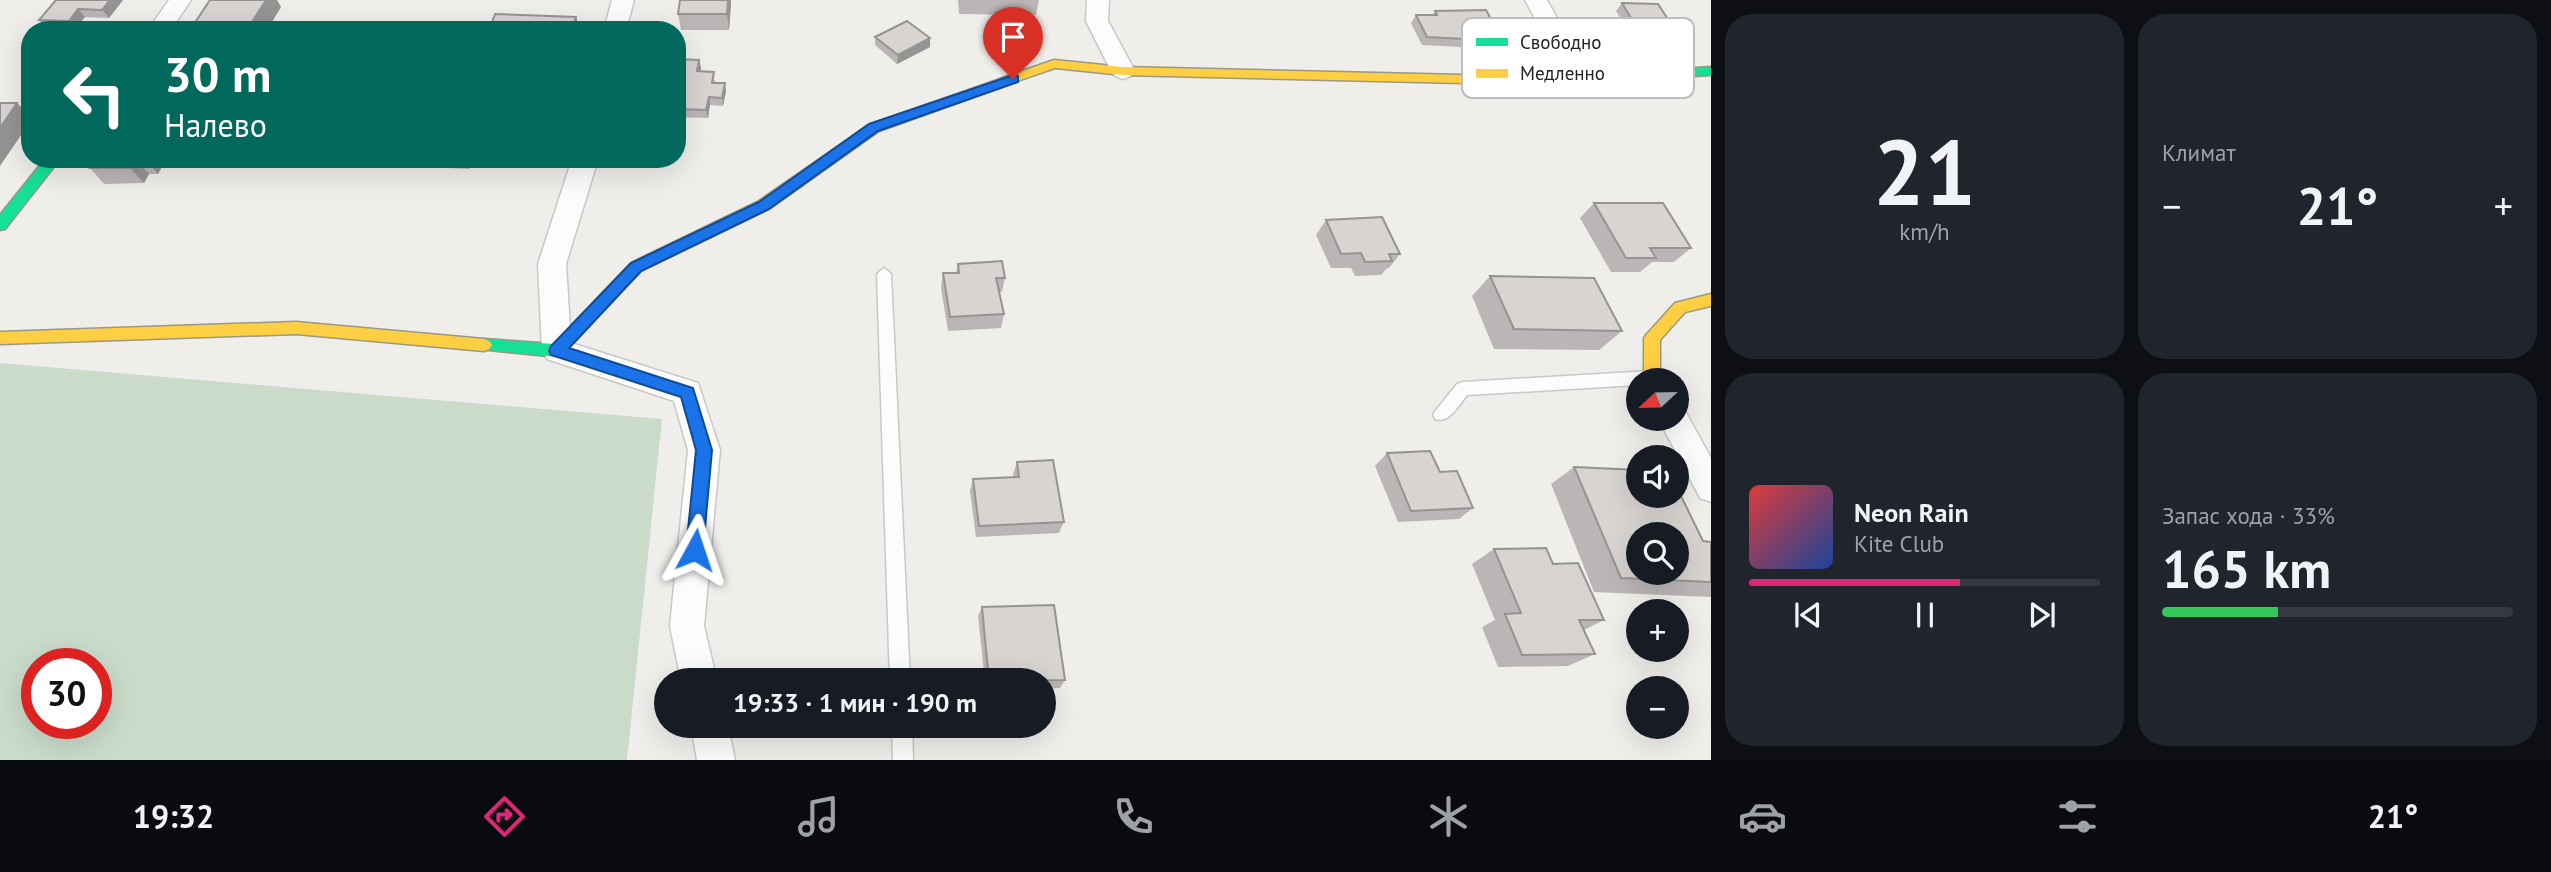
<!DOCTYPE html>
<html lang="ru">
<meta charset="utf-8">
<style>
:root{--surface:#171b24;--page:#20242c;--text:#f1f3f6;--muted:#9ea1a6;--line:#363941;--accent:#db2777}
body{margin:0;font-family:"PT Sans",sans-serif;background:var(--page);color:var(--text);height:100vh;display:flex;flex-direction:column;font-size:26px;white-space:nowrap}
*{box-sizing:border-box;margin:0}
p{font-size:23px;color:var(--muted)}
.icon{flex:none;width:38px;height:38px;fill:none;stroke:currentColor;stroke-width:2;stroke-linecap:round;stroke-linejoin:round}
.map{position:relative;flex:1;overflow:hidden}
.panel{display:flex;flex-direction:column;gap:14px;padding:14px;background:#0d0f14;width:840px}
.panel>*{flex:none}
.top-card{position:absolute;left:21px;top:21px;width:665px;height:147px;border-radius:28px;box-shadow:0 7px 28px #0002;background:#00695c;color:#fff;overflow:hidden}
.needle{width:46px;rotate:248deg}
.controls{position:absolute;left:1626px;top:368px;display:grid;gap:14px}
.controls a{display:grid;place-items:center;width:63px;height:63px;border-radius:50%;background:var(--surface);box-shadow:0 7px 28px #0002;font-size:35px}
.speed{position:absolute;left:21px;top:648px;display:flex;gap:14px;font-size:35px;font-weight:700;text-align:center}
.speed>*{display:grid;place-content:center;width:91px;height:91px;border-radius:50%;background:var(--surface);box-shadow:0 7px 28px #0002;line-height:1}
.speed .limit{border:10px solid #d22;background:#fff;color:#111}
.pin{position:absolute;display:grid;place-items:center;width:60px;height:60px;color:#fff;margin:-72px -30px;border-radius:50% 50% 50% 0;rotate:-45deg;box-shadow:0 0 7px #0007}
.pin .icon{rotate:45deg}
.me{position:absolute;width:77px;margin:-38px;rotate:5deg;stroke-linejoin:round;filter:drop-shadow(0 0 5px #0008)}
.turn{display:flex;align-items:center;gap:24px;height:147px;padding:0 28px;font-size:32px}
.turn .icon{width:91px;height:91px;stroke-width:2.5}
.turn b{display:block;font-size:49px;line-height:60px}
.big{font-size:52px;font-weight:700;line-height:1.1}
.panel .tile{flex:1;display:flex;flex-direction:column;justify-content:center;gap:10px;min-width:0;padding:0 24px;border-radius:28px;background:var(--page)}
.panel .dial{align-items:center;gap:0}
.dial b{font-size:91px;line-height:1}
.song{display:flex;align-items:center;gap:21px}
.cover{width:84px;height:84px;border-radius:10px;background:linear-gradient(135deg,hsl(0 70% 55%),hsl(220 70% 35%))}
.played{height:7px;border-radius:4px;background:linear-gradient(90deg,var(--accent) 60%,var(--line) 60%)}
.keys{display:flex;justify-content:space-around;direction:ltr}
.heat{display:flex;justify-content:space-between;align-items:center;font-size:38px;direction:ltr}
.charge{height:10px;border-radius:5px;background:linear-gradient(90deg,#34c759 33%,var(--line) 0)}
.panel .tiles{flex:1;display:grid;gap:14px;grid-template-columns:repeat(2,1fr)}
.trip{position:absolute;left:654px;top:668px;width:402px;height:70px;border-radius:35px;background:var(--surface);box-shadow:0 7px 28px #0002;font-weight:700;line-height:70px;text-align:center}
.tab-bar{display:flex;height:112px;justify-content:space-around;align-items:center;background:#090b0e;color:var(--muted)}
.tab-bar .icon{width:49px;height:49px}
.tab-bar .on{color:var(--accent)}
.tab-bar b{font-size:32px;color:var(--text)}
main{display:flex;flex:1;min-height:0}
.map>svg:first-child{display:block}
</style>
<main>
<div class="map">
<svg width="1711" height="760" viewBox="0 0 1711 760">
<rect width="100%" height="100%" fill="#f0eeeb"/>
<!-- cemetery -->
<path fill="#cadbca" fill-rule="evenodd" d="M 0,363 L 662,419 L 627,760 L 0,760 ZM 37,663 L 96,663 L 96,723 L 37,723 Z"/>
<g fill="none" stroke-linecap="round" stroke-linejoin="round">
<!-- lane casing -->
<g stroke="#c9c8c7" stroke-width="3">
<path id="lane" d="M 884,268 L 891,274 L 910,681 L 890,681 L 877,274 Z
M 1651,371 L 1657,373 L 1658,380 L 1638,380 L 1638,385 L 1467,395 C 1459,405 1449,424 1435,419 L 1433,414 L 1457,384 L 1463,382 Z
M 892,726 L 912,726 L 913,760 L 893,760 Z"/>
</g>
<!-- street casing -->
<g stroke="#c9c8c7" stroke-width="3">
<path id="street" d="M 169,0 L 191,0 L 171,30 L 148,30 Z
M 612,0 L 634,0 L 626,30 L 604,30 Z
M 1087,0 L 1109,0 L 1108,21 L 1135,71 L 1131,76 L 1123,79 L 1115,76 L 1111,71 L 1086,21 Z
M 1525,0 L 1547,0 L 1591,79 L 1587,85 L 1579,87 L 1571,85 Z
M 572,159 L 598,159 L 566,264 L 571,343 L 698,383 L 720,450 L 704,626 L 717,681 L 681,681 L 670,626 L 688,450 L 674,401 L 547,359 L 542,351 L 538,264 Z
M 1676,406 L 1684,409 L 1711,458 L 1711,502 L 1700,498 L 1658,418 L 1676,418 Z
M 691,726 L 728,726 L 735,760 L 697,760 Z"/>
</g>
<!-- fast casing -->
<g stroke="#999a82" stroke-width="3">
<path id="fast" d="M 1711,67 L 1711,75 L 1581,83 L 1575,79 L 1581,75 Z
M 1006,77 L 1010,78 L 1010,84 L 879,131 L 769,209 L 641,271 L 562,355 L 557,357 L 479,349 L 476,345 L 479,341 L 484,339 L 554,344 L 631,263 L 759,201 L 869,125 Z
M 45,159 L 60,159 L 5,229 L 0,230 L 0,215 Z"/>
</g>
<!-- slow casing -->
<g stroke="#999a82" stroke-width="3">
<path id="slow" d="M 1054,60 L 1123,67 L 1544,77 L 1581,75 L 1587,79 L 1581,83 L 1544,85 L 1123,75 L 1055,68 L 1006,85 L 1000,81 L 1002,78 Z
M 1711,294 L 1711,306 L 1685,312 L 1660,340 L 1660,380 L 1644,380 L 1644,338 L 1647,334 L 1675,303 Z
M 296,322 L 484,339 L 489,341 L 492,345 L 489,349 L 484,351 L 296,334 L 0,344 L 0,332 Z"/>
</g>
<!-- lane -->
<use href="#lane" fill="#fdfcfc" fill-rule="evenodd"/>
<!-- street -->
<use href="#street" fill="#fdfcfc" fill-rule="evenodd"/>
<!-- fast -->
<use href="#fast" fill="#16e098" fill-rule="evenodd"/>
<!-- slow -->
<use href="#slow" fill="#ffcf43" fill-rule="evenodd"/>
</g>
<!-- wall -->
<path fill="#b9b6b5" d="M 56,0 L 123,0 L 109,18 L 85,17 L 75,29 L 46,28 L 39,20 Z
M 210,0 L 277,0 L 281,7 L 267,30 L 198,30 L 194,24 Z
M 958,0 L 1039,0 L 1036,15 L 959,14 Z
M 1622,3 L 1671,24 L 1664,32 L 1628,31 L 1616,11 Z
M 731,4 L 729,30 L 681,30 L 678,14 Z
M 1435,11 L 1503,41 L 1497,49 L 1422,45 L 1411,23 L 1416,15 L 1433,15 Z
M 576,17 L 580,30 L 491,30 L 490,28 Z
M 875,37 L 930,38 L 930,47 L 897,64 L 875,45 Z
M 677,59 L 699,60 L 701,68 L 700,71 L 715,80 L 715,83 L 725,83 L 726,91 L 723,106 L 710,105 L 708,118 L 677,117 Z
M 95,159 L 166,159 L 158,174 L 149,174 L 144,183 L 104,184 L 90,168 Z
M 427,159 L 473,159 L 469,169 L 431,167 Z
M 1594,203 L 1691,248 L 1674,262 L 1652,262 L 1640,272 L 1611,272 L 1580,218 Z
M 1326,220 L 1400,254 L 1389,268 L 1386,269 L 1381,275 L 1355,276 L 1351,268 L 1331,268 L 1316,235 Z
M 958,264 L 1005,278 L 1002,292 L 999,292 L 1004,314 L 1001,328 L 948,331 L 941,288 L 943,273 L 956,273 Z
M 1490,276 L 1622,331 L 1599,350 L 1494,349 L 1472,296 Z
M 1387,453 L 1440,472 L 1473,508 L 1459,519 L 1398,522 L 1375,466 Z
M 1017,462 L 1064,522 L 1059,533 L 976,537 L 970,491 L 973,479 L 1014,477 L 1013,474 Z
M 1574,467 L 1703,541 L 1711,542 L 1711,597 L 1594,592 L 1551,484 Z
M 1494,549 L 1553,564 L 1604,620 L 1584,630 L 1595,654 L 1568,666 L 1498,667 L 1482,627 L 1495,620 L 1472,564 Z
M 982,607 L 1065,680 L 1060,688 L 1045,689 L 1045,681 L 985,681 L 978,616 Z"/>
<!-- shaded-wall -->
<path fill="#969493" d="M 110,0 L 123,0 L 109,18 L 102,10 Z
M 266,0 L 277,0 L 281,7 L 267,30 L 253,30 L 250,25 Z
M 728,0 L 731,0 L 731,4 L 729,30 L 727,14 Z
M 78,9 L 85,17 L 75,29 L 69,21 Z
M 576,17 L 580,30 L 571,30 Z
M 930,38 L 930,47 L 897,64 L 898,55 Z
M 699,60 L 701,68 L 698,79 L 697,71 Z
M 725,83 L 726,91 L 723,106 L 722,98 Z
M 709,97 L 710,105 L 708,118 L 706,110 Z
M 17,103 L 30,116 L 30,122 L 0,166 L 0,128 Z
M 136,159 L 149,174 L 144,183 L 130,168 Z
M 145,159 L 166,159 L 158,174 Z
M 466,159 L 473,159 L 469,169 L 465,161 Z"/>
<!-- building -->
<path fill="#d7d4d2" stroke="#969493" stroke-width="2" fill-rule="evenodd" d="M 56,0 L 110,0 L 102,10 L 78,9 L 69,21 L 39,20 Z
M 210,0 L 266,0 L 250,25 L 194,24 Z
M 680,0 L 728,0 L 727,14 L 678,14 Z
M 1622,3 L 1658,4 L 1671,24 L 1634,23 Z
M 1486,10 L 1503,41 L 1427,37 L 1416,15 L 1437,15 L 1435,11 Z
M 495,14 L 576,17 L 571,30 L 490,28 Z
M 907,21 L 930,38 L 898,55 L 875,37 Z
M 677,59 L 699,60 L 697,71 L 714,72 L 712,83 L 725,83 L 722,98 L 709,97 L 706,110 L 677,109 Z
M 0,103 L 17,103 L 0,128 Z
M 95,159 L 136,159 L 130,168 L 90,168 Z
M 427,159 L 466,159 L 465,161 Z
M 1594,203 L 1663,203 L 1691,248 L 1650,248 L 1656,258 L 1626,258 Z
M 1382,217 L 1400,254 L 1389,254 L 1392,261 L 1365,262 L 1361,253 L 1341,254 L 1326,220 Z
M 1002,261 L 1005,278 L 996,278 L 1004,314 L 950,317 L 943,273 L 959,273 L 958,264 Z
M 1490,276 L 1594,278 L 1622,331 L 1514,329 Z
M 1430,451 L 1440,472 L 1457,471 L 1473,508 L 1411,511 L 1387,453 Z
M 1053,460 L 1064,522 L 979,526 L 973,479 L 1019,477 L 1017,462 Z
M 1574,467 L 1638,470 L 1638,495 L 1676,495 L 1676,494 L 1680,494 L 1703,541 L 1711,542 L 1711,582 L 1621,578 ZM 1638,534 L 1676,534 L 1676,572 L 1638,572 Z
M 1546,548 L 1553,564 L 1578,563 L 1604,620 L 1579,620 L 1595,654 L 1522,655 L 1505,614 L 1521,613 L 1494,549 Z
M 1054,605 L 1065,680 L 989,681 L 982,607 Z"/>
<!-- route -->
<path fill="#1a73e8" stroke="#114b97" stroke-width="2" d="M 1013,75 L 1018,76 L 1018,82 L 878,131 L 769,209 L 641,271 L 569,348 L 693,388 L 712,450 L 703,550 L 701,556 L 695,559 L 688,556 L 686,550 L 696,450 L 681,397 L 551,355 L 549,351 L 551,346 L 631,263 L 759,202 L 869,124 Z"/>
<!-- legend -->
<rect x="1462" y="18" width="232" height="80" rx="10" fill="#fff" stroke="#bdbdbd" stroke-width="2"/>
<rect x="1476" y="38" width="32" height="8" fill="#16e098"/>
<rect x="1476" y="69" width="32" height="9" fill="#ffcf43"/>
<g font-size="19" fill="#222">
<text x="1520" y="49">Свободно</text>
<text x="1520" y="80">Медленно</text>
</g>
</svg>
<div class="controls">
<a><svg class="needle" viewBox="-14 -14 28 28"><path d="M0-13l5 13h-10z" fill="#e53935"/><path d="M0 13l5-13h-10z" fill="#9ea1a6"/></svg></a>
<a><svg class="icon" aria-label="sound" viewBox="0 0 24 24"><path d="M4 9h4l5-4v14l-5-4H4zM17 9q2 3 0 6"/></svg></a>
<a><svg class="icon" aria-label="search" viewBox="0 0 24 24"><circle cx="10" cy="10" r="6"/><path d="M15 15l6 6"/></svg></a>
<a>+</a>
<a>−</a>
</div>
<div class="speed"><div class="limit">30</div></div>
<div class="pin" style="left:1013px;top:79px;background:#d93025"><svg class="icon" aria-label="arrive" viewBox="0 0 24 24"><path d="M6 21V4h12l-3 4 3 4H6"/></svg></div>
<svg class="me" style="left:695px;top:550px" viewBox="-20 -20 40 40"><path d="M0-17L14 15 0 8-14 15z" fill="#1a73e8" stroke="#fff" stroke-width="4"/></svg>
<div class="trip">19:33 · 1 мин · 190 m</div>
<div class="top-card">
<div class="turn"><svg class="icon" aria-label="left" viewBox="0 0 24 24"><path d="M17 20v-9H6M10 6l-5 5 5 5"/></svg><div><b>30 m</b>Налево</div></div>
</div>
</div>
<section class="panel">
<div class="tiles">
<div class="tile dial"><b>21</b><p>km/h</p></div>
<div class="tile"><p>Климат</p>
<div class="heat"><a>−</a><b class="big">21°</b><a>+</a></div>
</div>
<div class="tile">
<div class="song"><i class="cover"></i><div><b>Neon Rain</b><p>Kite Club</p></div></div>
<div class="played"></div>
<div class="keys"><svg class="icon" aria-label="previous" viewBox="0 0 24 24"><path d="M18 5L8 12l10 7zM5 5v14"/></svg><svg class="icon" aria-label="pause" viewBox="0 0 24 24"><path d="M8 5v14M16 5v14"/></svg><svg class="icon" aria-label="next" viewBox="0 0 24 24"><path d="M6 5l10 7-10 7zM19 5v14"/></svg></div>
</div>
<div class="tile"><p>Запас хода · 33%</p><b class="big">165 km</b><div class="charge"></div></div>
</div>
</section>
</main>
<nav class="tab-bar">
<b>19:32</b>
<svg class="icon on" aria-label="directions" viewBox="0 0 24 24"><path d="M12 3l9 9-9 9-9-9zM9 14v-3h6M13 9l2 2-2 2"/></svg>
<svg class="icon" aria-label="music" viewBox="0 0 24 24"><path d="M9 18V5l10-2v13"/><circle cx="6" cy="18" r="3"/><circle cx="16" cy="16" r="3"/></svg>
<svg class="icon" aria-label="phone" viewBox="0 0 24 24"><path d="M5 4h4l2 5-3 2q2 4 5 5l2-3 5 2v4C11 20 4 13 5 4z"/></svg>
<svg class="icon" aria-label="climate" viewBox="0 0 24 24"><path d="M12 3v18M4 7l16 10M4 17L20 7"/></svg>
<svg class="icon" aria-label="car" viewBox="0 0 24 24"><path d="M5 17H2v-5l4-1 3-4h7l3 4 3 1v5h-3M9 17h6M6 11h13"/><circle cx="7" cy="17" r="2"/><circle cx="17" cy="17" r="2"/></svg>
<svg class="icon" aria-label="filters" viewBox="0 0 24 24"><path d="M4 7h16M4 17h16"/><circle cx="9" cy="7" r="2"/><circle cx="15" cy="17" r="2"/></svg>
<b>21°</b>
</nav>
